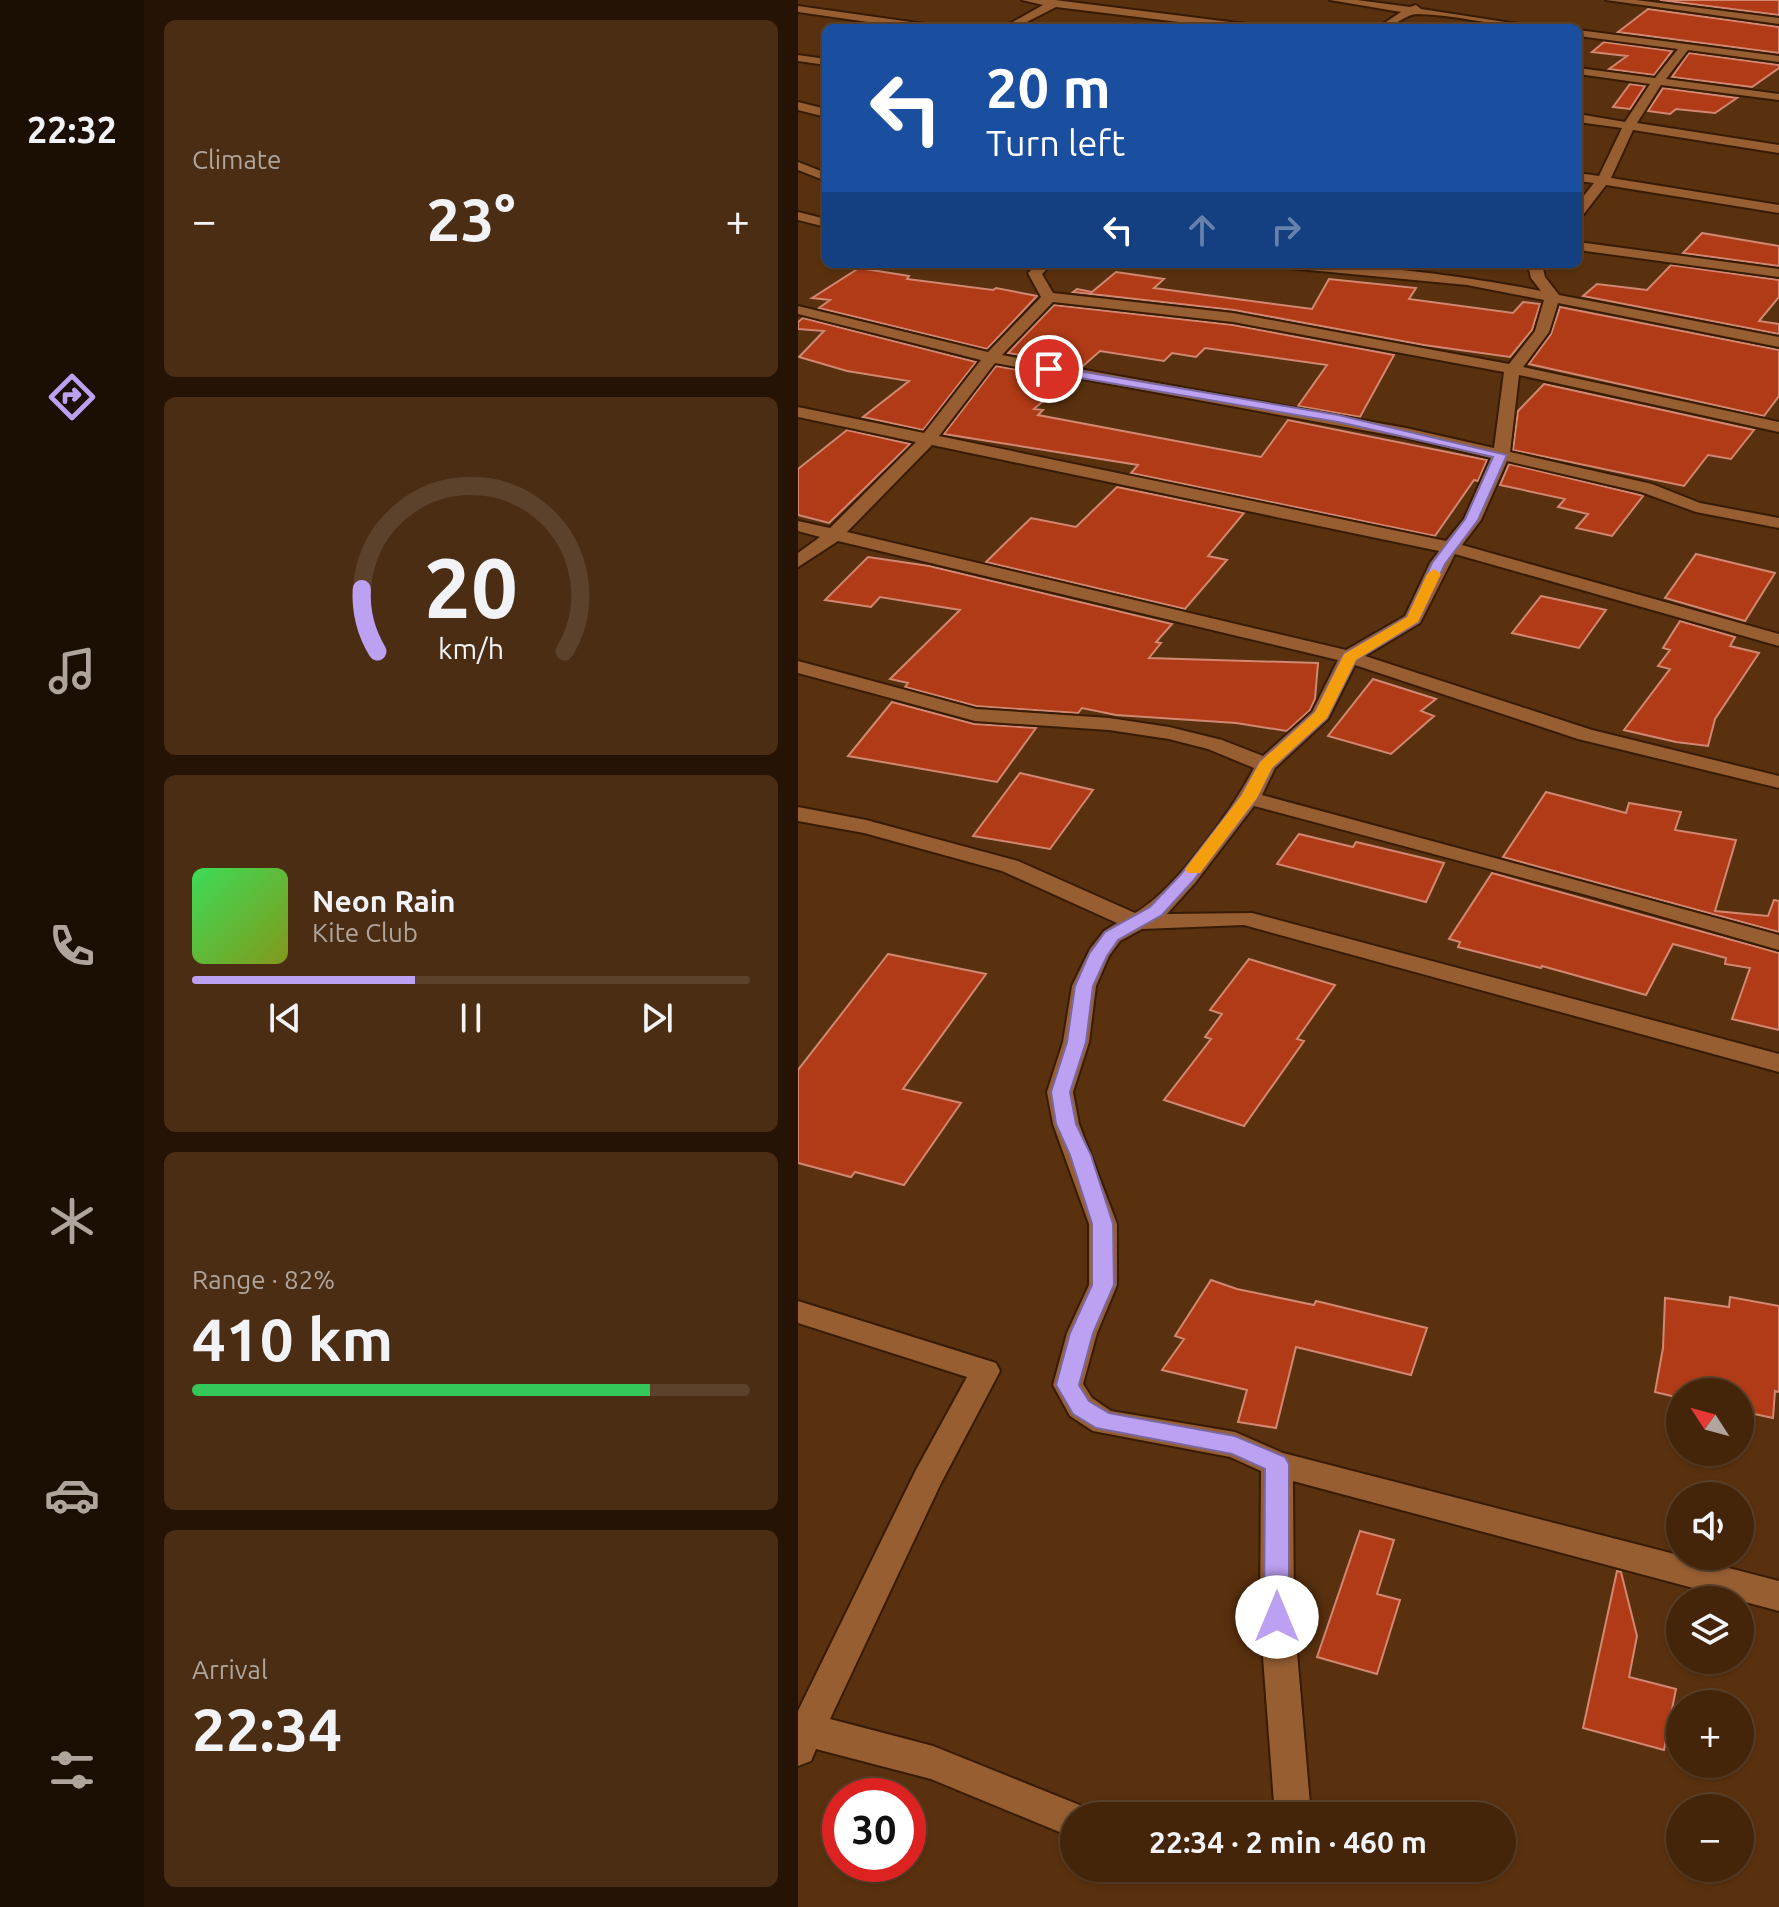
<!DOCTYPE html>
<meta charset="utf-8">
<style>
:root{--surface:#44250a;--page:#4b2d13;--text:#f1f3f6;--muted:#afa59c;--line:#5c422b;--accent:#bca0f2}
body{margin:0;font-family:Ubuntu,sans-serif;background:var(--page);color:var(--text);height:100vh;display:flex;flex-direction:column;font-size:30px;white-space:nowrap}
*{box-sizing:border-box;margin:0}
p{font-size:26px;color:var(--muted)}
.icon{flex:none;width:44px;height:44px;fill:none;stroke:currentColor;stroke-width:2;stroke-linecap:round;stroke-linejoin:round}
.map{position:relative;flex:1;overflow:hidden}
.panel{display:flex;flex-direction:column;gap:20px;padding:20px;background:#251406;width:654px}
.panel>*{flex:none}
.hud{position:absolute;left:24px;top:24px;width:760px;height:244px;border-radius:12px;box-shadow:0 2px 6px #0004,0 0 0 2px var(--line);background:#1a4fa0;color:#fff;overflow:hidden}
.needle{width:52px;rotate:306deg}
.fabs{position:absolute;left:868px;top:1378px;display:grid;gap:16px}
.fabs a{display:grid;place-items:center;width:88px;height:88px;border-radius:50%;background:var(--surface);box-shadow:0 2px 6px #0004,0 0 0 2px var(--line);font-size:40px}
.speed{position:absolute;left:24px;top:1778px;display:flex;gap:16px;font-size:40px;font-weight:700;text-align:center}
.speed>*{display:grid;place-content:center;width:104px;height:104px;border-radius:50%;background:var(--surface);box-shadow:0 2px 6px #0004,0 0 0 2px var(--line);line-height:1}
.speed .limit{border:12px solid #d22;background:#fff;color:#111}
.pin{position:absolute;display:grid;place-items:center;width:68px;height:68px;color:#fff;margin:-34px;border:4px solid #fff;border-radius:50%;box-shadow:0 2px 8px #0007}
.me{position:absolute;width:88px;margin:-44px;rotate:0deg;stroke-linejoin:round;filter:drop-shadow(0 0 6px #0008)}
.turn{display:flex;align-items:center;gap:28px;height:168px;padding:0 32px;font-size:36px}
.turn .icon{width:104px;height:104px;stroke-width:2.5}
.turn b{display:block;font-size:56px;line-height:68px}
.lanes{display:flex;align-items:center;height:76px;padding:0 32px;background:#0003;justify-content:center;gap:40px;direction:ltr}
.lanes .off{opacity:.35}
.big{font-size:60px;font-weight:700;line-height:1.1}
.panel .widget{flex:1;display:flex;flex-direction:column;justify-content:center;gap:12px;min-width:0;padding:0 28px;border-radius:12px;background:var(--page)}
.panel .dial{align-items:center;gap:0}
.dial svg{height:208px;overflow:visible;fill:none;stroke:var(--line);stroke-width:7;stroke-linecap:round;text-anchor:middle}
.dial text{fill:var(--text);stroke:none}
.song{display:flex;align-items:center;gap:24px}
.cover{width:96px;height:96px;border-radius:12px;background:linear-gradient(135deg,hsl(130 70% 55%),hsl(70 70% 35%))}
.played{height:8px;border-radius:4px;background:linear-gradient(90deg,var(--accent) 40%,var(--line) 40%)}
.keys{display:flex;justify-content:space-around;direction:ltr}
.heat{display:flex;justify-content:space-between;align-items:center;font-size:44px;direction:ltr}
.charge{height:12px;border-radius:6px;background:linear-gradient(90deg,#34c759 82%,var(--line) 0)}
.trip{position:absolute;left:262px;top:1802px;width:456px;height:80px;border-radius:40px;background:var(--surface);box-shadow:0 2px 6px #0004,0 0 0 2px var(--line);font-weight:700;line-height:80px;text-align:center}
main{display:flex;flex:1;min-height:0}
.tabs{display:flex;flex-direction:column;width:144px;justify-content:space-around;align-items:center;background:#1b0f04;color:var(--muted)}
.tabs .icon{width:56px;height:56px}
.tabs .on{color:var(--accent)}
.tabs b{font-size:36px;color:var(--text)}
.map>svg:first-child{display:block}
</style>
<main>
<nav class="tabs">
<b>22:32</b>
<svg class="icon on" aria-label="directions" viewBox="0 0 24 24"><path d="M12 3l9 9-9 9-9-9zM9 14v-3h6M13 9l2 2-2 2"/></svg>
<svg class="icon" aria-label="music" viewBox="0 0 24 24"><path d="M9 18V5l10-2v13"/><circle cx="6" cy="18" r="3"/><circle cx="16" cy="16" r="3"/></svg>
<svg class="icon" aria-label="phone" viewBox="0 0 24 24"><path d="M5 4h4l2 5-3 2q2 4 5 5l2-3 5 2v4C11 20 4 13 5 4z"/></svg>
<svg class="icon" aria-label="climate" viewBox="0 0 24 24"><path d="M12 3v18M4 7l16 10M4 17L20 7"/></svg>
<svg class="icon" aria-label="car" viewBox="0 0 24 24"><path d="M5 17H2v-5l4-1 3-4h7l3 4 3 1v5h-3M9 17h6M6 11h13"/><circle cx="7" cy="17" r="2"/><circle cx="17" cy="17" r="2"/></svg>
<svg class="icon" aria-label="filters" viewBox="0 0 24 24"><path d="M4 7h16M4 17h16"/><circle cx="9" cy="7" r="2"/><circle cx="15" cy="17" r="2"/></svg>
</nav>
<section class="panel">
<div class="widget"><p>Climate</p>
<div class="heat"><a>−</a><b class="big">23°</b><a>+</a></div>
</div>
<div class="widget dial"><svg viewBox="0 0 100 80">
<path d="M14 69A42 42 0 1 1 86 69"/>
<path d="M14 69A42 42 0 0 1 8 45" stroke="#bca0f2"/>
<text x="50" y="56" font-size="32" font-weight="700">20</text>
<text x="50" y="72" font-size="11">km/h</text>
</svg></div>
<div class="widget">
<div class="song"><i class="cover"></i><div><b>Neon Rain</b><p>Kite Club</p></div></div>
<div class="played"></div>
<div class="keys"><svg class="icon" aria-label="previous" viewBox="0 0 24 24"><path d="M18 5L8 12l10 7zM5 5v14"/></svg><svg class="icon" aria-label="pause" viewBox="0 0 24 24"><path d="M8 5v14M16 5v14"/></svg><svg class="icon" aria-label="next" viewBox="0 0 24 24"><path d="M6 5l10 7-10 7zM19 5v14"/></svg></div>
</div>
<div class="widget"><p>Range · 82%</p><b class="big">410 km</b><div class="charge"></div></div>
<div class="widget"><p>Arrival</p><b class="big">22:34</b></div>
</section>
<div class="map">
<svg width="981" height="1907" viewBox="0 0 981 1907">
<rect width="100%" height="100%" fill="#5a310e"/>
<!-- building -->
<path fill="#b13b16" stroke="#d18873" stroke-width="2" d="M 862,0 L 981,0 L 981,15 Z
M 850,9 L 981,27 L 981,53 L 820,32 Z
M 806,42 L 874,51 L 856,75 L 811,69 L 829,56 L 794,52 Z
M 891,53 L 981,65 L 981,68 L 954,87 L 874,77 Z
M 832,84 L 847,86 L 832,109 L 815,107 Z
M 865,88 L 939,98 L 917,113 L 878,109 L 872,114 L 850,111 Z
M 904,233 L 981,246 L 981,266 L 885,253 Z
M 873,265 L 981,280 L 981,297 L 961,321 L 981,324 L 981,334 L 785,296 L 799,284 L 849,290 Z
M 61,268 L 111,276 L 109,279 L 195,290 L 198,288 L 239,296 L 189,349 L 21,308 L 32,300 L 14,298 Z
M 318,272 L 366,279 L 356,288 L 514,309 L 531,279 L 618,288 L 611,299 L 715,313 L 725,302 L 742,304 L 734,330 L 712,357 L 626,345 L 436,310 L 275,292 L 279,289 L 294,292 Z
M 256,305 L 435,325 L 596,355 L 562,417 L 500,406 L 529,365 L 407,348 L 398,357 L 374,353 L 366,361 L 302,351 L 285,366 L 210,353 Z
M 762,307 L 981,350 L 981,396 L 966,416 L 731,364 L 753,334 Z
M 5,318 L 178,362 L 125,430 L 65,417 L 111,381 L 49,371 L 1,357 L 26,331 L 0,329 L 0,322 Z
M 198,366 L 270,379 L 236,409 L 245,410 L 240,415 L 463,457 L 490,420 L 689,460 L 680,481 L 676,480 L 637,536 L 333,473 L 340,465 L 146,434 Z
M 746,384 L 956,430 L 933,459 L 910,455 L 886,486 L 715,450 L 720,411 Z
M 49,430 L 112,444 L 31,523 L 0,515 L 0,469 Z
M 711,464 L 842,495 L 845,496 L 814,536 L 778,528 L 790,514 L 760,507 L 767,499 L 702,485 Z
M 319,487 L 446,513 L 410,556 L 429,560 L 387,609 L 188,562 L 233,518 L 278,527 Z
M 898,554 L 977,573 L 947,621 L 867,598 Z
M 70,557 L 131,566 L 374,624 L 358,642 L 363,643 L 351,658 L 520,663 L 517,699 L 512,710 L 489,731 L 438,723 L 318,715 L 284,708 L 280,713 L 178,706 L 107,687 L 110,683 L 92,679 L 162,610 L 82,597 L 73,607 L 27,600 Z
M 743,596 L 808,610 L 781,648 L 714,633 Z
M 882,621 L 937,637 L 932,646 L 961,653 L 917,719 L 910,746 L 878,742 L 826,730 L 872,669 L 860,666 L 872,650 L 865,648 Z
M 575,679 L 638,699 L 623,711 L 636,716 L 593,754 L 530,736 Z
M 94,702 L 176,724 L 238,728 L 199,782 L 50,756 Z
M 222,773 L 295,790 L 252,849 L 175,836 Z
M 748,792 L 828,813 L 831,803 L 883,812 L 877,830 L 938,840 L 917,911 L 970,916 L 976,900 L 981,901 L 981,932 L 705,857 Z
M 501,834 L 555,847 L 558,842 L 646,863 L 628,902 L 479,864 Z
M 694,873 L 981,953 L 981,1030 L 934,1019 L 952,968 L 927,964 L 928,958 L 875,944 L 848,995 L 744,966 L 743,968 L 660,947 L 662,942 L 651,939 Z
M 90,954 L 188,974 L 105,1089 L 163,1103 L 106,1185 L 57,1172 L 53,1177 L 0,1163 L 0,1070 Z
M 451,959 L 537,985 L 499,1039 L 506,1041 L 446,1126 L 366,1100 L 413,1039 L 407,1037 L 424,1014 L 412,1010 Z
M 413,1280 L 439,1289 L 516,1305 L 518,1301 L 629,1328 L 613,1375 L 498,1347 L 478,1428 L 440,1422 L 449,1390 L 364,1370 L 386,1339 L 377,1336 Z
M 932,1297 L 981,1306 L 981,1392 L 977,1391 L 975,1418 L 942,1411 L 942,1392 L 882,1392 L 882,1398 L 857,1392 L 865,1348 L 867,1298 L 931,1307 Z
M 562,1531 L 596,1540 L 579,1594 L 602,1600 L 579,1674 L 519,1657 Z
M 819,1571 L 823,1572 L 839,1636 L 831,1677 L 878,1689 L 866,1750 L 785,1728 Z"/>
<g fill="none" stroke-linecap="round" stroke-linejoin="round">
<!-- street casing -->
<g stroke="#381b04" stroke-width="4">
<path id="street" d="M 224,0 L 257,0 L 456,25 L 461,28 L 430,28 L 258,7 L 217,28 L 204,28 L 245,5 Z
M 532,0 L 559,0 L 612,7 L 618,5 L 623,9 L 746,28 C 703,28 662,15 620,14 C 606,14 598,28 579,28 L 603,12 Z
M 808,0 L 838,0 L 981,18 L 981,24 Z
M 0,6 L 134,25 L 139,28 L 112,28 L 0,12 Z
M 780,30 L 981,56 L 981,62 L 890,50 L 868,79 L 981,94 L 981,100 L 863,85 L 839,123 L 981,145 L 981,153 L 835,130 L 813,178 L 981,205 L 981,213 L 808,185 L 785,215 L 780,216 L 780,203 L 796,183 L 780,181 L 780,173 L 801,176 L 824,128 L 780,122 L 780,114 L 827,122 L 852,84 L 780,74 L 780,68 L 857,78 L 880,49 L 780,36 Z
M 0,55 L 28,59 L 28,65 L 0,61 Z
M 0,102 L 28,109 L 28,117 L 0,110 Z
M 0,162 L 28,173 L 28,181 L 0,170 Z
M 0,212 L 28,219 L 28,227 L 0,220 Z
M 780,242 L 981,269 L 981,277 L 780,250 Z
M 239,264 L 254,264 L 244,274 L 255,293 L 435,313 L 711,364 L 737,331 L 746,300 L 669,285 L 490,268 L 483,264 C 571,264 657,274 743,291 L 733,278 L 730,264 L 744,264 L 747,277 L 761,295 L 981,337 L 981,347 L 760,303 L 751,332 L 725,367 L 981,422 L 981,432 L 721,375 L 712,452 L 854,484 L 902,503 L 981,518 L 981,528 L 898,512 L 843,492 L 709,461 L 683,520 L 664,545 L 981,634 L 981,646 L 657,554 L 622,623 L 567,656 L 794,730 L 981,776 L 981,788 L 780,739 L 557,665 L 530,719 L 477,768 L 464,795 L 981,935 L 981,950 L 796,897 L 456,806 L 397,883 L 369,914 L 454,913 L 981,1054 L 981,1072 L 446,925 L 344,929 L 322,941 L 311,956 L 298,986 L 291,1042 L 275,1092 L 281,1124 L 319,1224 L 319,1285 L 299,1333 L 285,1384 L 294,1398 L 313,1411 L 437,1432 L 485,1453 L 981,1581 L 981,1611 L 495,1481 L 496,1617 L 513,1816 L 477,1816 L 462,1617 L 463,1471 L 432,1457 L 295,1431 L 272,1416 L 255,1385 L 269,1333 L 291,1285 L 291,1224 L 255,1124 L 249,1092 L 265,1042 L 274,986 L 292,949 L 306,931 L 319,923 L 204,871 L 66,833 L 0,821 L 0,807 L 68,820 L 220,861 L 337,913 C 378,890 434,810 456,768 L 410,749 L 371,739 L 311,730 L 177,721 L 0,673 L 0,661 L 178,709 L 311,718 L 371,727 L 424,740 L 465,756 L 514,712 L 540,660 L 40,541 L 0,567 L 0,553 L 22,537 L 0,531 L 0,521 L 32,528 L 118,442 L 0,417 L 0,407 L 126,433 L 183,360 L 0,314 L 0,306 L 190,352 L 243,297 L 230,273 ZM 255,302 L 435,322 L 706,372 L 696,448 L 608,428 L 204,355 ZM 197,363 L 608,438 L 693,458 L 666,519 L 648,541 L 141,436 ZM 134,445 L 641,551 L 632,563 L 607,616 L 548,650 L 49,532 Z
M 0,1301 L 198,1363 L 202,1371 L 143,1483 L 32,1719 L 135,1746 L 289,1808 L 293,1816 L 276,1816 L 276,1838 L 133,1779 L 18,1749 L 13,1761 L 0,1766 L 0,1711 L 118,1470 L 169,1377 L 0,1323 Z"/>
</g>
<!-- street -->
<use href="#street" fill="#975e32" fill-rule="evenodd"/>
</g>
<!-- route -->
<path fill="#bca0f2" stroke="#7a689d" stroke-width="2" d="M 251,366 L 540,415 L 709,455 L 680,520 L 647,564 L 620,622 L 558,660 L 529,718 L 474,768 L 457,801 L 395,881 L 364,915 L 320,940 L 309,956 L 295,986 L 288,1042 L 272,1092 L 278,1124 L 293,1155 L 315,1224 L 316,1285 L 295,1333 L 281,1385 L 291,1401 L 311,1413 L 437,1436 L 487,1457 L 491,1464 L 491,1617 L 488,1625 L 479,1628 L 470,1625 L 466,1617 L 467,1469 L 434,1454 L 298,1428 L 275,1414 L 258,1385 L 272,1333 L 294,1285 L 294,1224 L 272,1155 L 258,1124 L 253,1092 L 269,1042 L 277,986 L 291,954 L 307,932 L 352,907 L 383,874 L 443,796 L 462,762 L 517,712 L 546,654 L 609,617 L 634,563 L 667,519 L 695,457 L 540,422 L 247,372 L 247,367 Z"/>
<!-- slow -->
<path fill="#f59e0b" d="M 636,569 L 643,574 L 620,622 L 558,660 L 529,718 L 474,768 L 459,798 L 402,873 L 390,873 L 387,869 L 443,796 L 462,762 L 517,712 L 546,654 L 609,617 L 629,574 Z"/>
</svg>
<div class="fabs">
<a><svg class="needle" viewBox="-14 -14 28 28"><path d="M0-13l5 13h-10z" fill="#e53935"/><path d="M0 13l5-13h-10z" fill="#afa59c"/></svg></a>
<a><svg class="icon" aria-label="sound" viewBox="0 0 24 24"><path d="M4 9h4l5-4v14l-5-4H4zM17 9q2 3 0 6"/></svg></a>
<a><svg class="icon" aria-label="layers" viewBox="0 0 24 24"><path d="M12 4l9 5-9 5-9-5zM3 14l9 5 9-5"/></svg></a>
<a>+</a>
<a>−</a>
</div>
<div class="speed"><div class="limit">30</div></div>
<div class="pin" style="left:251px;top:369px;background:#d93025"><svg class="icon" aria-label="arrive" viewBox="0 0 24 24"><path d="M6 21V4h12l-3 4 3 4H6"/></svg></div>
<svg class="me" style="left:479px;top:1617px" viewBox="-20 -20 40 40"><circle r="19" fill="#fff"/><path d="M0-13L10 11 0 6-10 11z" fill="#bca0f2"/></svg>
<div class="trip">22:34 · 2 min · 460 m</div>
<div class="hud">
<div class="turn"><svg class="icon" aria-label="left" viewBox="0 0 24 24"><path d="M17 20v-9H6M10 6l-5 5 5 5"/></svg><div><b>20 m</b>Turn left</div></div>
<div class="lanes"><svg class="icon" aria-label="left" viewBox="0 0 24 24"><path d="M17 20v-9H6M10 6l-5 5 5 5"/></svg><svg class="icon off" aria-label="ahead" viewBox="0 0 24 24"><path d="M12 20V5M6 11l6-6 6 6"/></svg><svg class="icon off" aria-label="right" viewBox="0 0 24 24"><path d="M7 20v-9h11M14 6l5 5-5 5"/></svg></div>
</div>
</div>
</main>
